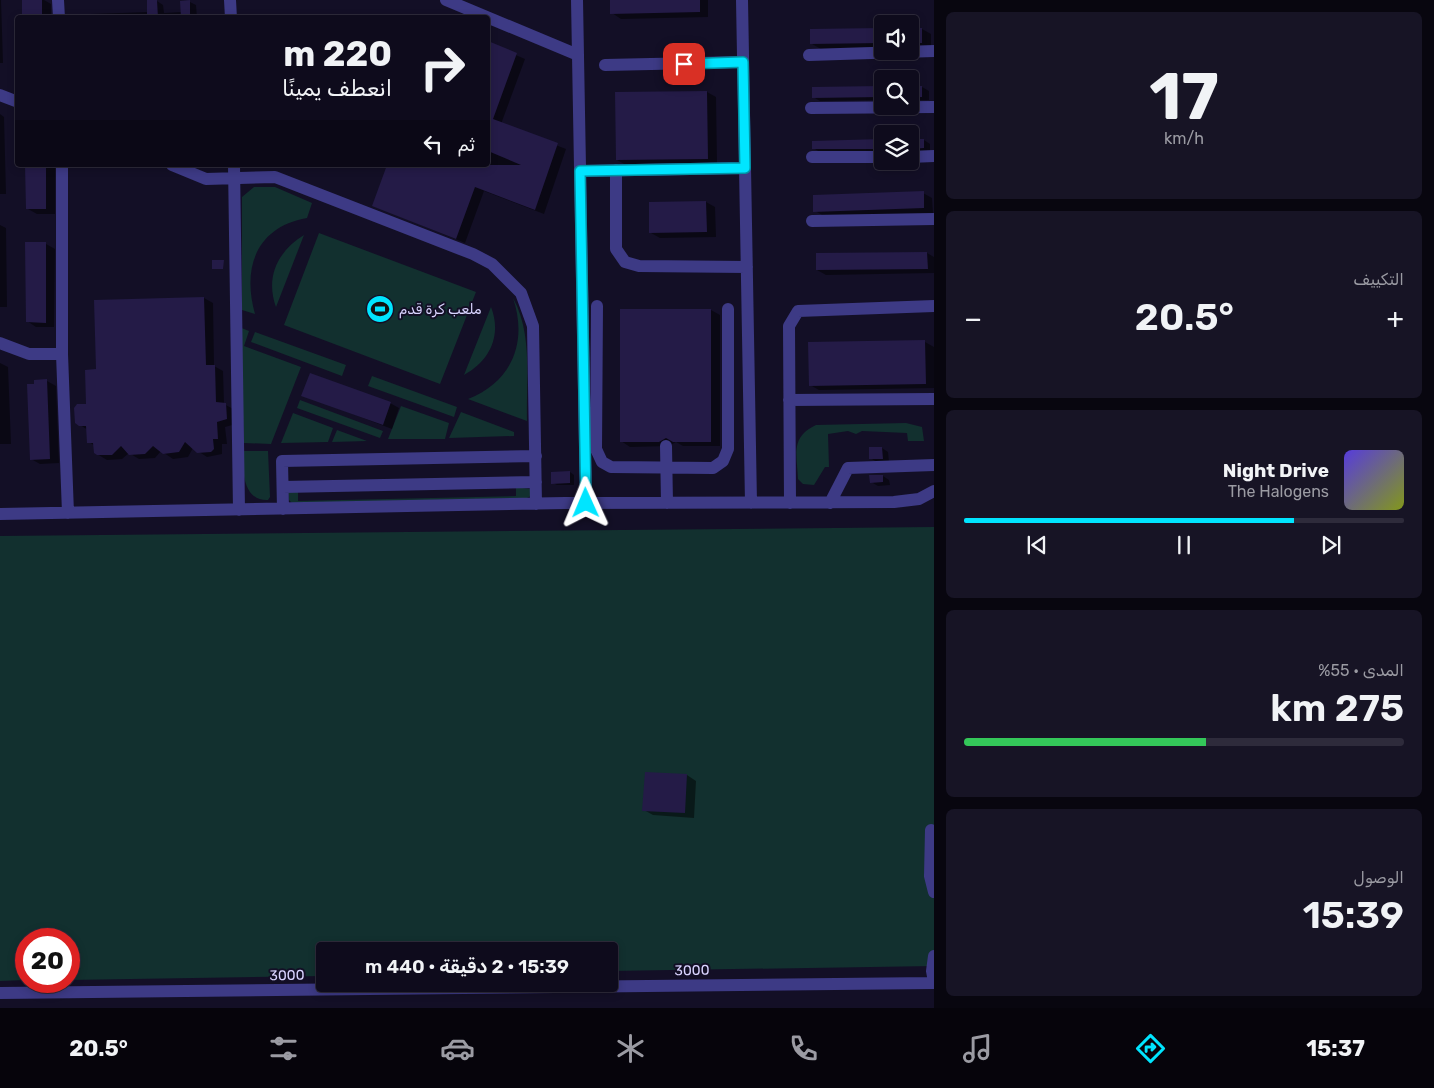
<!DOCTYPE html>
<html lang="ar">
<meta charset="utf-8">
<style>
:root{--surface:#0e0b1c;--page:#171425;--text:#f1f3f6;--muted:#9b9ba3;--line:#2e2b3b;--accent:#00e5ff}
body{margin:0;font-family:Rubik,Cairo,sans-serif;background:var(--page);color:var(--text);direction:rtl;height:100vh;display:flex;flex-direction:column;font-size:19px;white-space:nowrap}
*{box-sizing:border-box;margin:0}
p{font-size:16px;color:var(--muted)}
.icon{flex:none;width:28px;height:28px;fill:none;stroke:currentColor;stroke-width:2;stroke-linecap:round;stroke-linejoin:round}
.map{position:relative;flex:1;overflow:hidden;direction:ltr}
.drawer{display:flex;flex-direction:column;gap:12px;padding:12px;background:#08060f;width:500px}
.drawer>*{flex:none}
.banner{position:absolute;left:15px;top:15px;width:475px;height:152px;border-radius:5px;box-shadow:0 2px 8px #0003,0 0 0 1px var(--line);direction:rtl;background:#0e0b1c;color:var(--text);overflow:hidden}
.tools{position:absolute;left:874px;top:15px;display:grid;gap:10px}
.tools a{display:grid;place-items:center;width:45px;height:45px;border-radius:5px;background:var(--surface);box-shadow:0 2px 8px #0003,0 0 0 1px var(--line);font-size:25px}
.speed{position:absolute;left:15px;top:928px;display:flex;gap:10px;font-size:25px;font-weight:700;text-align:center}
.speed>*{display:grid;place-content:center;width:65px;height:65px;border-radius:50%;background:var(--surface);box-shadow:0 2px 8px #0003,0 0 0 1px var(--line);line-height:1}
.speed .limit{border:8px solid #d22;background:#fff;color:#111}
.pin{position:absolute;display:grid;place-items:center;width:42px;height:42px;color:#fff;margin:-21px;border-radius:10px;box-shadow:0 2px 8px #0006}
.me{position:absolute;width:55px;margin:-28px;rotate:359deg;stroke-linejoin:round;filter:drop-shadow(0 0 4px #0008)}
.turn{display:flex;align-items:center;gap:18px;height:105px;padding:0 15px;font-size:22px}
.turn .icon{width:65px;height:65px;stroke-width:2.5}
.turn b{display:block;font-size:35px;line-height:42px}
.then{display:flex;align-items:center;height:48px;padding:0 15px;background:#0003;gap:10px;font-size:19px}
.big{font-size:38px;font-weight:600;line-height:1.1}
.drawer .tile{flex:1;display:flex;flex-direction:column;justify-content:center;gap:8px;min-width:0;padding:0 18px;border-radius:8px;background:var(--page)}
.drawer .dial{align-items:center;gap:0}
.dial b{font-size:65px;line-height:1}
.song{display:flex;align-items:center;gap:15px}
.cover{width:60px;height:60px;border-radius:8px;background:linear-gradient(135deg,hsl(250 70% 55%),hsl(70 70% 35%))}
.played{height:5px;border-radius:2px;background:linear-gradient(90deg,var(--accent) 75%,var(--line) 75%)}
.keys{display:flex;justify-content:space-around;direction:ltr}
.heat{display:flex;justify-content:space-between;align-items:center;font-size:28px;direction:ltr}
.charge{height:8px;border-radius:4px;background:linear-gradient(90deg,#34c759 55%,var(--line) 0)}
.trip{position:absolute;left:316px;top:942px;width:302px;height:50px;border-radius:5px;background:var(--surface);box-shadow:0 2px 8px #0003,0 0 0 1px var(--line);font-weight:600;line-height:50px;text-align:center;direction:rtl}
.tabs{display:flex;height:80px;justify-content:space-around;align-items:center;background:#06040b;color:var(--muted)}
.tabs .icon{width:35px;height:35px}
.tabs .current{color:var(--accent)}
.tabs b{font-size:22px;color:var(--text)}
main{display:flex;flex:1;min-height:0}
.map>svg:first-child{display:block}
</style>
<main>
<section class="drawer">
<div class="tile dial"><b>17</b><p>km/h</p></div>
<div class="tile"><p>التكييف</p>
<div class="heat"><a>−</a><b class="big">20.5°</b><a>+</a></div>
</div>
<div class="tile">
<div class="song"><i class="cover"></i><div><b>Night Drive</b><p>The Halogens</p></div></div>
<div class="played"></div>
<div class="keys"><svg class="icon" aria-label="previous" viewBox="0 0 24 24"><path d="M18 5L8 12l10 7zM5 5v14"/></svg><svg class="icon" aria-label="pause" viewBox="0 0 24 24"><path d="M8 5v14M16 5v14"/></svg><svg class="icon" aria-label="next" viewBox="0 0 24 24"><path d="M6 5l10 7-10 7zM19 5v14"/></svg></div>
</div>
<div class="tile"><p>المدى · 55%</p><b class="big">275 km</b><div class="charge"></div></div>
<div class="tile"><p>الوصول</p><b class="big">15:39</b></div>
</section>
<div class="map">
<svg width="934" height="1008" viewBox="0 0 934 1008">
<rect width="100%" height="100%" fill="#130f26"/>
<!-- green -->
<path fill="#12302f" d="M 254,187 L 275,187 L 312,203 L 307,218 C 256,227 242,268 255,314 L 242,310 L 242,197 Z
M 319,233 L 476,292 L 440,384 L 284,325 Z
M 304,235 L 276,307 C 265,277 278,251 304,235 Z
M 513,298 C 533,334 526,381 527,421 L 468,399 C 512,382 528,342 513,298 Z
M 491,307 C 502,335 490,361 464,375 Z
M 239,327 L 249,331 L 244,346 L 301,367 L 271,444 L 244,443 Z
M 255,332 L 346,365 L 342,376 L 251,342 Z
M 372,376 L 457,407 L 454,417 L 368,386 Z
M 300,400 L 383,431 L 380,438 L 297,408 Z
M 401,406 L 449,423 L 445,439 L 388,439 Z
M 461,412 L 514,432 L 514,436 L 449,438 Z
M 293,413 L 333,428 L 328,442 L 281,443 Z
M 906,423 L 922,427 L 924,441 L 908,441 L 907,433 L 862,431 L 856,434 L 848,431 L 828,434 L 829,467 L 825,467 L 814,485 L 803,484 L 798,479 C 797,455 790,437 816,425 Z
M 337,430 L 367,441 L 332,442 Z
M 242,451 L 268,451 L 270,497 L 268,500 C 242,501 243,469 242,451 Z
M 516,487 L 530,489 L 531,496 L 527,498 L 292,503 L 289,500 L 288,492 L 298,490 L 298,501 L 516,496 Z
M 934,527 L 934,966 L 610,971 L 610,951 L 325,951 L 325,976 L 69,980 L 69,939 L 26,939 L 26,980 L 0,981 L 0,536 Z"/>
<!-- shadow -->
<path fill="#0007" d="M 0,0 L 1,0 L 3,63 L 0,63 Z
M 23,0 L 44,0 L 51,4 L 51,18 L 23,18 Z
M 611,0 L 708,0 L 708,17 L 621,19 L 612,13 Z
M 157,1 L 163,5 L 164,13 L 182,12 L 190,2 L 196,5 L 197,18 L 91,18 L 91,14 L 148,12 Z
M 269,14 L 274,18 L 248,18 L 248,15 Z
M 415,14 L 424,18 L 413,18 Z
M 882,29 L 882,48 L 821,49 L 812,44 L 811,31 Z
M 910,29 L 922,29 L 931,34 L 931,47 L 910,47 Z
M 488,43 L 525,59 L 501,124 L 566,149 L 544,214 L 484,191 L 465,243 L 373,205 L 388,165 L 488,165 Z
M 882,87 L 882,100 L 820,101 L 813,97 L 813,88 Z
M 910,87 L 922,87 L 929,91 L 929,100 L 910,100 Z
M 707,92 L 716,97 L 717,163 L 626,165 L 617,160 Z
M 0,114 L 4,117 L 6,194 L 0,194 Z
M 910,140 L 924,140 L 930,144 L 930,151 L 910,151 Z
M 882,141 L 882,152 L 820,152 L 813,148 L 813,142 Z
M 27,165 L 55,165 L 55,214 L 37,214 L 28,209 Z
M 923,193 L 932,198 L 933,213 L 824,216 L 815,211 Z
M 706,202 L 715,207 L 716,237 L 660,238 L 651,233 L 650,204 Z
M 0,225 L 6,228 L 7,307 L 0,307 Z
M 46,244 L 55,249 L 54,327 L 36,327 L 27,321 Z
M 927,253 L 934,257 L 934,273 L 826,275 L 817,270 L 817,255 Z
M 204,298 L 213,303 L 214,366 L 223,371 L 224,404 L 235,410 L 236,424 L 225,427 L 227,444 L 222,444 L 222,454 L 207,457 L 193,448 L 188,457 L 173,459 L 161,451 L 155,458 L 139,459 L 129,453 L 122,459 L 107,460 L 97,454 L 95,446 L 89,442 L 88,430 L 80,425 L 97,371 Z
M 711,310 L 720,315 L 720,446 L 683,446 L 676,442 L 669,446 L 630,447 L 621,441 Z
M 925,342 L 934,347 L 934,388 L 819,390 L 810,385 Z
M 0,363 L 8,367 L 11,444 L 0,444 Z
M 47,381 L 56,386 L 59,463 L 40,464 L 31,459 Z
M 303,395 L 390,403 L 399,408 L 392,429 Z
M 882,448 L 888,452 L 889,462 L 877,462 L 870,458 Z
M 570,472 L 574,475 L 574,485 L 557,485 L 553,483 Z
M 883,476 L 889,480 L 890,485 L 878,486 L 871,482 Z
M 646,773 L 687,775 L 696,781 L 694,818 L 653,815 L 644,810 Z"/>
<!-- building -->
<path fill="#241b47" d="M 22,0 L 42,0 L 42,18 L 22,18 Z
M 147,0 L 157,0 L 158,18 L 147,18 Z
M 190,0 L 190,18 L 181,18 L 180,1 Z
M 610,0 L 700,0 L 700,12 L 610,14 Z
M 882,28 L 882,43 L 810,44 L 810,29 Z
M 910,28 L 922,28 L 922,43 L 910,43 Z
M 488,41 L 517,53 L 493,119 L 558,143 L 535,210 L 475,187 L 456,239 L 372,206 L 387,165 L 521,165 L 488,151 Z
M 882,86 L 882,97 L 812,98 L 812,87 Z
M 910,86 L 922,86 L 922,97 L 910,97 Z
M 707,91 L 708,159 L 616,160 L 615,92 Z
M 882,139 L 882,149 L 812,149 L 812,141 Z
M 910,139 L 924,139 L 924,148 L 910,149 Z
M 25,165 L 46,165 L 46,209 L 26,209 Z
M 924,191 L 924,208 L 813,212 L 813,195 Z
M 706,201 L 707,232 L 649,233 L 649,202 Z
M 25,242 L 46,242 L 46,323 L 26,322 Z
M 927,252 L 928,269 L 816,270 L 816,253 Z
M 212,260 L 224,260 L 223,269 L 212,269 Z
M 204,297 L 206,365 L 215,365 L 216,402 L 226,403 L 227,419 L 217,422 L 218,439 L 213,439 L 214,449 L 211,452 L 197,453 L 185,442 L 179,452 L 163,454 L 153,446 L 145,454 L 129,455 L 121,446 L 112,455 L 97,455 L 94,453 L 93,443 L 87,443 L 86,426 L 79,426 L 75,423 L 74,408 L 77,404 L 86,404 L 85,370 L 96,369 L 94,300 Z
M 620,309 L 711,309 L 711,442 L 673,442 L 666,438 L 659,442 L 620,442 Z
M 925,340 L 926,384 L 809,386 L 808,342 Z
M 310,373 L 391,402 L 383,425 L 301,396 Z
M 47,379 L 50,459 L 30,460 L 27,384 L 34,384 L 34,380 Z
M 869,447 L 882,447 L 883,459 L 869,459 Z
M 570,471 L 570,483 L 551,484 L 551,472 Z
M 869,475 L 883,475 L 883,482 L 870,483 Z
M 645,772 L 687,774 L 685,813 L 642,811 Z"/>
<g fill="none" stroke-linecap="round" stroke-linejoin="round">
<!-- minor -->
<path stroke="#3d3a85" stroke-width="12" d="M 58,0 L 59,18
M 230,0 L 231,18
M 446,0 L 578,55
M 577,0 L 586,503
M 742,0 L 751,503
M 809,55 L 934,51
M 605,65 L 743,62
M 0,95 L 18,102
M 811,108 L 934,107
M 812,157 L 882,157
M 910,157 L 934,156
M 62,165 L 62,354 L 68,513
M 172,165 L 206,179 L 275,177 L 473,254 L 492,264 L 521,293 L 533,326 L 536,504
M 234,165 L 239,510
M 616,170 L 616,249 L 625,262 L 639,266 L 747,267
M 580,171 L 745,168
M 812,221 L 934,219
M 597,306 L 596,449 L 602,462 L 611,467 L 713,468 L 723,461 L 728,449 L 728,309
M 0,343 L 29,354 L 62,354
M 789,400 L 934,399
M 666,446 L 667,503
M 283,487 L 536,482
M 790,503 L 789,326 L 798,311 L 934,306
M 830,503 L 848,468 L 934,465
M 283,509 L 282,461 L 536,456
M 0,514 L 565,503 L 894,502 L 919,499 L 934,491
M 931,830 L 930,876 L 934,892
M 934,956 L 932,971 L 934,982
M 0,993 L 934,983"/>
</g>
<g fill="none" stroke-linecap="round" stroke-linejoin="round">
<!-- route casing -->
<g stroke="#0095a6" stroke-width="12">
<path id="route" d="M 586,503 L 580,171 L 745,168 L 743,62 L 684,64"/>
</g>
<!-- route -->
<use href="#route" stroke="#00e5ff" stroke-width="9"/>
</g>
<!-- icons -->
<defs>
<g id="stadium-disc" transform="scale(1.4375)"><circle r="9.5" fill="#00e5ff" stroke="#130f26"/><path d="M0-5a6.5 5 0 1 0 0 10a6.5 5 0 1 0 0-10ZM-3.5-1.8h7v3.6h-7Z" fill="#111"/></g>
</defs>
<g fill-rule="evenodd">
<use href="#stadium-disc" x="380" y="309"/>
</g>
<g text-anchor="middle" stroke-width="4" stroke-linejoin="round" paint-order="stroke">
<!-- poi labels -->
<g font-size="14" fill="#d9d4ff" stroke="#130f26" text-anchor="start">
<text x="399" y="314">ملعب كرة قدم</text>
</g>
<!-- street labels -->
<g font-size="14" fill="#d9d4ff" stroke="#130f26">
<text transform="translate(692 970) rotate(-1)" y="5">3000</text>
<text transform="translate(287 975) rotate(-1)" y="5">3000</text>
</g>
</g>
</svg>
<div class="tools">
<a><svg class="icon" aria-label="sound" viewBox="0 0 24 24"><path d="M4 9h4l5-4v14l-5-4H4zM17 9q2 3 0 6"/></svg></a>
<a><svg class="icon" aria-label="search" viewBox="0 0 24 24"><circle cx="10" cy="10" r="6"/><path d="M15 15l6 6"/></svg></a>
<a><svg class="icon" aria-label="layers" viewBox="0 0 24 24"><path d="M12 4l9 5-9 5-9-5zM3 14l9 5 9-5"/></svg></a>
</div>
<div class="speed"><div class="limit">20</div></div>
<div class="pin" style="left:684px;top:64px;background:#d93025"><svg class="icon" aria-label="arrive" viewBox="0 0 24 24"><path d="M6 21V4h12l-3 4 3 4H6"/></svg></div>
<svg class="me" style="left:586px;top:503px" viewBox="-20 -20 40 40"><path d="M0-17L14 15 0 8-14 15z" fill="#00e5ff" stroke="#fff" stroke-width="4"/></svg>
<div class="trip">15:39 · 2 دقيقة · 440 m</div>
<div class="banner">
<div class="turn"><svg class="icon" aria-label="right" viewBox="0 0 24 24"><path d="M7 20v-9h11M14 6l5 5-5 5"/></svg><div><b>220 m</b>انعطف يمينًا</div></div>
<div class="then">ثم<svg class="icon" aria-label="left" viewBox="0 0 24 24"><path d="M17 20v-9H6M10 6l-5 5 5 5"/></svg></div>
</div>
</div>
</main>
<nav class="tabs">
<b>15:37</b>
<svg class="icon current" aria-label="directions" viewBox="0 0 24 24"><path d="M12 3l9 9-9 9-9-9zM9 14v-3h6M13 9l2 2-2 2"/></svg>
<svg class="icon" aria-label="music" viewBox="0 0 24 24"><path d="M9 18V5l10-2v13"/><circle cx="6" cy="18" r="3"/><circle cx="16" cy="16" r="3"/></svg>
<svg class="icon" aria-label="phone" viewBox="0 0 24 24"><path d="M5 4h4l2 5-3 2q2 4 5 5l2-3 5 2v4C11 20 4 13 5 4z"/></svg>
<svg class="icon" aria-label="climate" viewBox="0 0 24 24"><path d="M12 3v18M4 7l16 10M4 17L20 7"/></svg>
<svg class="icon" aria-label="car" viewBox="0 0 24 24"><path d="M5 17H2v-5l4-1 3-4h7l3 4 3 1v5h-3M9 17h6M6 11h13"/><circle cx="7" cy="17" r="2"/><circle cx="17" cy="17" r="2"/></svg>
<svg class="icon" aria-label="filters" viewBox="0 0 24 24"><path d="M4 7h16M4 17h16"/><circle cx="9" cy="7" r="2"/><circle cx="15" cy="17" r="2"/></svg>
<b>20.5°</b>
</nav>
